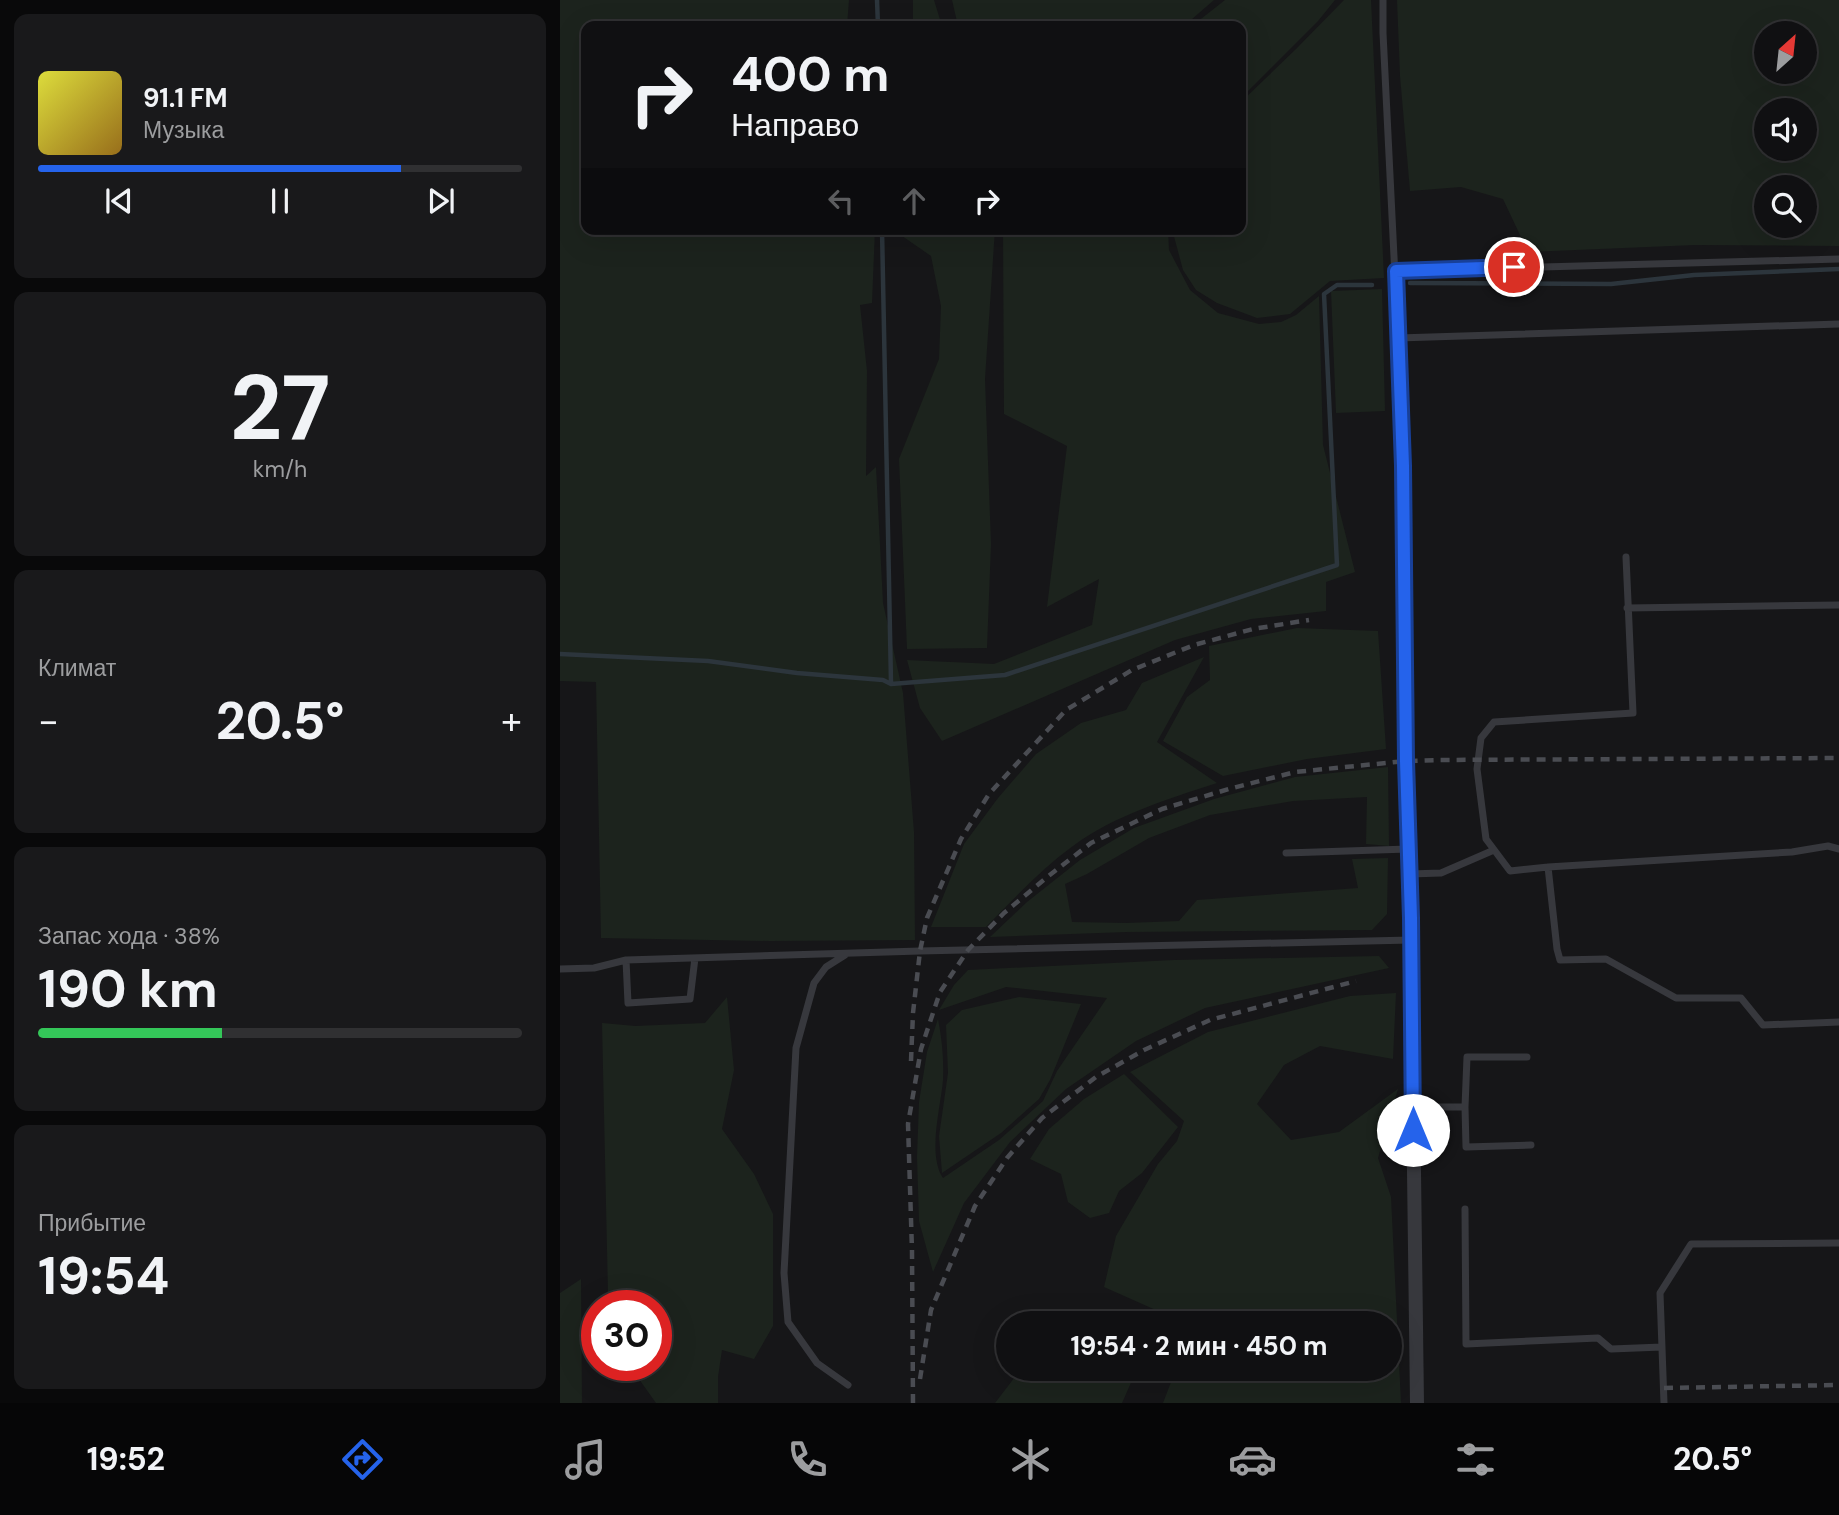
<!DOCTYPE html>
<html lang="ru">
<meta charset="utf-8">
<style>
:root{--surface:#101012;--page:#19191b;--text:#f1f3f6;--muted:#9c9d9f;--line:#303032;--accent:#2563eb}
body{margin:0;font-family:"DM Sans",sans-serif;background:var(--page);color:var(--text);height:100vh;display:flex;flex-direction:column;font-size:26px;white-space:nowrap}
*{box-sizing:border-box;margin:0}
p{font-size:23px;color:var(--muted)}
.icon{flex:none;width:38px;height:38px;fill:none;stroke:currentColor;stroke-width:2;stroke-linecap:round;stroke-linejoin:round}
.map{position:relative;flex:1;overflow:hidden}
.drawer{display:flex;flex-direction:column;gap:14px;padding:14px;background:#09090a;width:560px}
.drawer>*{flex:none}
.guide{position:absolute;left:21px;top:21px;width:665px;height:214px;border-radius:14px;box-shadow:0 7px 28px #0002,0 0 0 2px var(--line);background:#101012;color:var(--text);overflow:hidden}
.needle{width:46px;rotate:27deg}
.tools{position:absolute;left:1194px;top:21px;display:grid;gap:14px}
.tools a{display:grid;place-items:center;width:63px;height:63px;border-radius:50%;background:var(--surface);box-shadow:0 7px 28px #0002,0 0 0 2px var(--line);font-size:35px}
.speed{position:absolute;left:21px;top:1290px;display:flex;gap:14px;font-size:35px;font-weight:700;text-align:center}
.speed>*{display:grid;place-content:center;width:91px;height:91px;border-radius:50%;background:var(--surface);box-shadow:0 7px 28px #0002,0 0 0 2px var(--line);line-height:1}
.speed .limit{border:10px solid #d22;background:#fff;color:#111}
.pin{position:absolute;display:grid;place-items:center;width:60px;height:60px;color:#fff;margin:-30px;border:4px solid #fff;border-radius:50%;box-shadow:0 2px 7px #0007}
.me{position:absolute;width:77px;margin:-38px;rotate:0deg;stroke-linejoin:round;filter:drop-shadow(0 0 5px #0008)}
.turn{display:flex;align-items:center;gap:24px;height:147px;padding:0 35px;font-size:32px}
.turn .icon{width:91px;height:91px;stroke-width:2.5}
.turn b{display:block;font-size:49px;line-height:60px}
.lanes{display:flex;align-items:center;height:66px;padding:0 35px;background:#0003;justify-content:center;gap:35px;direction:ltr}
.lanes .off{opacity:.35}
.big{font-size:52px;font-weight:700;line-height:1.1}
.drawer .tile{flex:1;display:flex;flex-direction:column;justify-content:center;gap:10px;min-width:0;padding:0 24px;border-radius:14px;background:var(--page)}
.drawer .dial{align-items:center;gap:0}
.dial b{font-size:91px;line-height:1}
.song{display:flex;align-items:center;gap:21px}
.cover{width:84px;height:84px;border-radius:10px;background:linear-gradient(135deg,hsl(60 70% 55%),hsl(40 70% 35%))}
.played{height:7px;border-radius:4px;background:linear-gradient(90deg,var(--accent) 75%,var(--line) 75%)}
.keys{display:flex;justify-content:space-around;direction:ltr}
.heat{display:flex;justify-content:space-between;align-items:center;font-size:38px;direction:ltr}
.charge{height:10px;border-radius:5px;background:linear-gradient(90deg,#34c759 38%,var(--line) 0)}
.trip{position:absolute;left:436px;top:1311px;width:406px;height:70px;border-radius:35px;background:var(--surface);box-shadow:0 7px 28px #0002,0 0 0 2px var(--line);font-weight:700;line-height:70px;text-align:center}
.menu{display:flex;height:112px;justify-content:space-around;align-items:center;background:#060607;color:var(--muted)}
.menu .icon{width:49px;height:49px}
.menu .active{color:var(--accent)}
.menu b{font-size:32px;color:var(--text)}
main{display:flex;flex:1;min-height:0}
.map>svg:first-child{display:block}
</style>
<main>
<section class="drawer">
<div class="tile">
<div class="song"><i class="cover"></i><div><b>91.1 FM</b><p>Музыка</p></div></div>
<div class="played"></div>
<div class="keys"><svg class="icon" aria-label="previous" viewBox="0 0 24 24"><path d="M18 5L8 12l10 7zM5 5v14"/></svg><svg class="icon" aria-label="pause" viewBox="0 0 24 24"><path d="M8 5v14M16 5v14"/></svg><svg class="icon" aria-label="next" viewBox="0 0 24 24"><path d="M6 5l10 7-10 7zM19 5v14"/></svg></div>
</div>
<div class="tile dial"><b>27</b><p>km/h</p></div>
<div class="tile"><p>Климат</p>
<div class="heat"><a>−</a><b class="big">20.5°</b><a>+</a></div>
</div>
<div class="tile"><p>Запас хода · 38%</p><b class="big">190 km</b><div class="charge"></div></div>
<div class="tile"><p>Прибытие</p><b class="big">19:54</b></div>
</section>
<div class="map">
<svg width="1279" height="1403" viewBox="0 0 1279 1403">
<rect width="100%" height="100%" fill="#161618"/>
<!-- green -->
<path fill="#1c231d" fill-rule="evenodd" d="M 0,0 L 289,0 L 287,26 L 26,26 L 26,229 L 315,229 L 312,303 L 300,305 L 307,371 L 306,476 L 316,467 L 323,603 L 343,693 L 354,832 L 355,940 L 210,941 L 41,938 L 36,682 L 0,681 Z
M 353,0 L 374,0 L 382,26 L 353,26 Z
M 392,0 L 654,0 L 624,26 L 398,26 Z
M 665,0 L 775,0 L 758,21 L 681,98 L 681,26 L 632,26 Z
M 784,0 L 811,0 L 824,278 L 770,281 L 730,314 L 697,318 L 657,303 L 636,290 L 623,270 L 612,229 L 681,229 L 681,102 L 736,49 Z
M 837,0 L 1279,0 L 1279,246 L 1135,245 L 968,252 L 943,199 L 901,187 L 850,191 L 840,76 ZM 1206,33 L 1244,33 L 1244,72 L 1206,72 ZM 1206,110 L 1244,110 L 1244,149 L 1206,149 ZM 1206,187 L 1244,187 L 1244,226 L 1206,226 Z
M 332,229 L 435,229 L 425,379 L 431,544 L 427,648 L 347,649 L 339,459 L 379,359 L 381,306 L 371,256 Z
M 443,229 L 608,229 L 609,250 L 630,290 L 658,313 L 699,324 L 721,322 L 736,315 L 759,296 L 763,445 L 795,572 L 766,582 L 766,611 L 691,619 L 615,640 L 382,741 L 360,708 L 347,660 L 434,664 L 532,625 L 539,579 L 487,607 L 507,446 L 444,414 Z
M 822,289 L 825,411 L 776,413 L 771,291 Z
M 737,628 L 818,631 L 826,749 L 747,759 L 663,776 L 603,741 L 627,697 L 650,680 L 649,646 Z
M 644,657 L 597,742 L 657,783 C 608,799 555,815 513,846 C 481,869 454,899 426,927 L 371,927 L 404,844 L 438,798 L 476,754 L 521,723 L 566,710 L 582,683 Z
M 828,767 L 829,846 L 806,844 L 807,797 L 733,801 L 650,815 L 589,838 L 527,874 L 505,884 L 512,922 L 566,923 L 619,921 L 637,900 L 798,888 L 792,859 L 828,858 L 827,914 L 812,930 L 567,932 L 430,937 L 467,902 L 520,860 L 574,828 L 654,799 L 735,777 Z
M 819,956 L 829,968 L 645,1008 L 576,1041 L 506,1089 L 450,1142 L 404,1203 L 373,1272 L 359,1221 L 357,1157 L 359,1102 L 367,1052 L 378,1019 C 382,1039 384,1059 383,1080 C 381,1106 367,1154 383,1178 L 439,1140 L 483,1101 L 497,1071 L 547,998 L 446,987 L 379,1010 L 394,985 L 408,970 L 614,960 Z
M 836,993 L 833,1059 L 760,1046 L 724,1065 L 697,1104 L 731,1140 L 779,1132 L 838,1089 L 818,1158 L 831,1197 L 841,1403 L 603,1403 L 616,1369 L 830,1368 L 830,1323 L 625,1323 L 544,1287 L 556,1236 L 598,1164 L 617,1141 L 624,1121 L 570,1072 L 648,1032 L 790,996 Z
M 167,997 L 174,1070 L 162,1129 L 194,1174 L 213,1214 L 213,1326 L 194,1359 L 162,1350 L 158,1377 L 158,1403 L 96,1403 L 69,1365 L 96,1365 L 96,1306 L 50,1305 L 48,1294 L 42,1023 L 75,1026 L 145,1023 Z
M 459,997 L 521,1004 L 490,1080 L 479,1099 L 441,1133 L 382,1173 L 379,1136 L 388,1073 L 386,1025 L 402,1010 Z
M 564,1074 L 618,1127 L 582,1173 L 559,1191 L 549,1213 L 530,1218 L 508,1202 L 501,1174 L 470,1159 L 489,1129 L 524,1099 Z
M 21,1279 L 22,1403 L 0,1403 L 0,1293 Z
M 461,1369 L 461,1368 L 577,1369 L 562,1403 L 435,1403 Z"/>
<g fill="none" stroke-linecap="round" stroke-linejoin="round">
<!-- stream -->
<path stroke="#2c353c" stroke-width="4.5" d="M 317,0 L 318,26
M 322,229 L 331,683
M 850,283 L 1051,284 L 1134,275 L 1279,269
M 0,654 L 148,661 L 237,673 L 323,680 L 331,684 L 445,675 L 777,565 L 764,294 L 777,285 L 812,285"/>
<!-- lane -->
<path stroke="#37383d" stroke-width="7" d="M 823,0 L 823,33 L 838,338 L 1279,324
M 836,271 L 1279,259
M 1066,557 L 1073,713 L 934,722 L 921,738 L 917,769 L 926,839 L 950,871 L 988,867 L 1232,852 L 1268,846 L 1279,849
M 1067,608 L 1279,605
M 726,853 L 848,849
M 988,867 L 997,949 L 1000,960 L 1046,959 L 1116,998 L 1181,998 L 1203,1025 L 1279,1022
M 850,874 L 881,873 L 934,850
M 285,955 L 266,967 L 254,983 L 236,1048 L 224,1273 L 228,1322 L 257,1363 L 288,1385
M 66,960 L 68,1003 L 130,999 L 135,958
M 0,969 L 34,968 L 66,960 L 360,951 L 851,940
M 853,1107 L 905,1107 L 907,1057 L 967,1057
M 905,1107 L 906,1147 L 971,1145
M 905,1209 L 906,1344 L 1038,1338 L 1051,1349 L 1102,1347
M 1104,1403 L 1100,1293 L 1131,1244 L 1279,1243"/>
<!-- street -->
<path stroke="#37383d" stroke-width="14" d="M 838,338 L 843,466 L 846,761 L 851,940 L 857,1403"/>
<!-- rail -->
<path stroke="#4a4c52" stroke-width="4.5" stroke-dasharray="9 7" stroke-linecap="butt" d="M 351,1061 L 353,1013 L 360,951 L 367,918 L 401,839 L 429,794 L 506,710 L 572,670 L 634,645 L 693,629 L 749,620
M 360,1379 L 371,1310 L 415,1206 L 447,1158 L 482,1118 L 536,1077 L 584,1050 L 650,1020 L 796,981
M 1104,1388 L 1279,1385
M 353,1403 L 352,1251 L 348,1124 L 361,1049 L 380,992 L 408,950 L 444,913 L 486,878 L 531,843 L 602,809 L 669,789 L 735,772 L 846,761 L 878,760 L 1279,758"/>
</g>
<g fill="none" stroke-linecap="round" stroke-linejoin="round">
<!-- route casing -->
<g stroke="#184099" stroke-width="18">
<path id="route" d="M 853,1130 L 851,918 L 846,761 L 843,466 L 836,271 L 954,267"/>
</g>
<!-- route -->
<use href="#route" stroke="#2563eb" stroke-width="12"/>
</g>
</svg>
<div class="tools">
<a><svg class="needle" viewBox="-14 -14 28 28"><path d="M0-13l5 13h-10z" fill="#e53935"/><path d="M0 13l5-13h-10z" fill="#9c9d9f"/></svg></a>
<a><svg class="icon" aria-label="sound" viewBox="0 0 24 24"><path d="M4 9h4l5-4v14l-5-4H4zM17 9q2 3 0 6"/></svg></a>
<a><svg class="icon" aria-label="search" viewBox="0 0 24 24"><circle cx="10" cy="10" r="6"/><path d="M15 15l6 6"/></svg></a>
</div>
<div class="speed"><div class="limit">30</div></div>
<div class="pin" style="left:954px;top:267px;background:#d93025"><svg class="icon" aria-label="arrive" viewBox="0 0 24 24"><path d="M6 21V4h12l-3 4 3 4H6"/></svg></div>
<svg class="me" style="left:853px;top:1130px" viewBox="-20 -20 40 40"><circle r="19" fill="#fff"/><path d="M0-13L10 11 0 6-10 11z" fill="#2563eb"/></svg>
<div class="trip">19:54 · 2 мин · 450 m</div>
<div class="guide">
<div class="turn"><svg class="icon" aria-label="right" viewBox="0 0 24 24"><path d="M7 20v-9h11M14 6l5 5-5 5"/></svg><div><b>400 m</b>Направо</div></div>
<div class="lanes"><svg class="icon off" aria-label="left" viewBox="0 0 24 24"><path d="M17 20v-9H6M10 6l-5 5 5 5"/></svg><svg class="icon off" aria-label="ahead" viewBox="0 0 24 24"><path d="M12 20V5M6 11l6-6 6 6"/></svg><svg class="icon" aria-label="right" viewBox="0 0 24 24"><path d="M7 20v-9h11M14 6l5 5-5 5"/></svg></div>
</div>
</div>
</main>
<nav class="menu">
<b>19:52</b>
<svg class="icon active" aria-label="directions" viewBox="0 0 24 24"><path d="M12 3l9 9-9 9-9-9zM9 14v-3h6M13 9l2 2-2 2"/></svg>
<svg class="icon" aria-label="music" viewBox="0 0 24 24"><path d="M9 18V5l10-2v13"/><circle cx="6" cy="18" r="3"/><circle cx="16" cy="16" r="3"/></svg>
<svg class="icon" aria-label="phone" viewBox="0 0 24 24"><path d="M5 4h4l2 5-3 2q2 4 5 5l2-3 5 2v4C11 20 4 13 5 4z"/></svg>
<svg class="icon" aria-label="climate" viewBox="0 0 24 24"><path d="M12 3v18M4 7l16 10M4 17L20 7"/></svg>
<svg class="icon" aria-label="car" viewBox="0 0 24 24"><path d="M5 17H2v-5l4-1 3-4h7l3 4 3 1v5h-3M9 17h6M6 11h13"/><circle cx="7" cy="17" r="2"/><circle cx="17" cy="17" r="2"/></svg>
<svg class="icon" aria-label="filters" viewBox="0 0 24 24"><path d="M4 7h16M4 17h16"/><circle cx="9" cy="7" r="2"/><circle cx="15" cy="17" r="2"/></svg>
<b>20.5°</b>
</nav>
